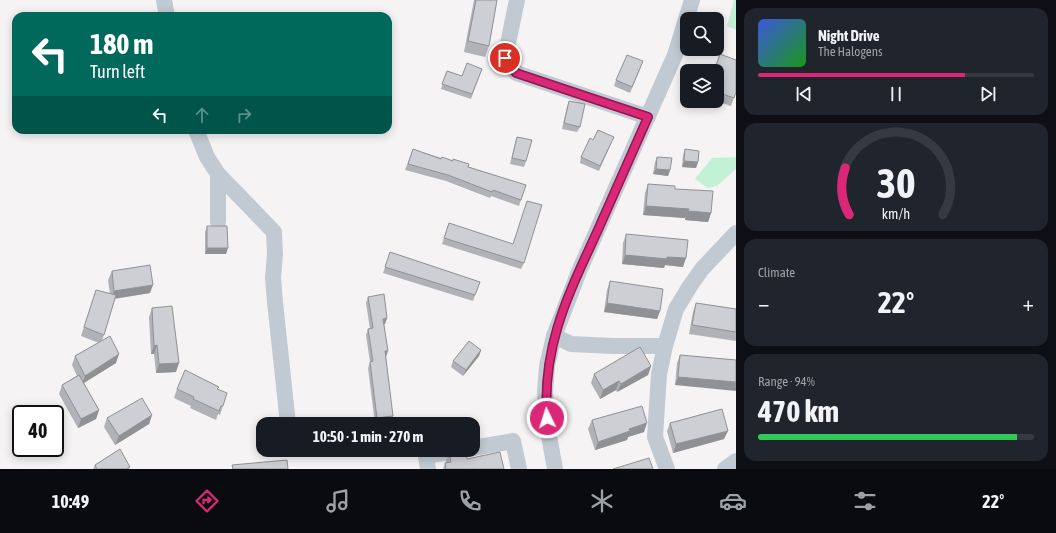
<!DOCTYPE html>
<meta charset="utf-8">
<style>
:root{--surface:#171b24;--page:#20242c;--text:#f1f3f6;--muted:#9ea1a6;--line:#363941;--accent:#db2777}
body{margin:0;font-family:"Asap Condensed",sans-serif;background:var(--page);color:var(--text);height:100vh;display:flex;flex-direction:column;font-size:15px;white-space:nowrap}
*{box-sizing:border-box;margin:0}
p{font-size:13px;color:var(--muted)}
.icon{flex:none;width:22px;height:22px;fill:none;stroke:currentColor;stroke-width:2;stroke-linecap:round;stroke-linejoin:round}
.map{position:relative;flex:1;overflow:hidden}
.side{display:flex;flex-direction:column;gap:8px;padding:8px;background:#0d0f14;width:320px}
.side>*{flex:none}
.top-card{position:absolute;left:12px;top:12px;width:380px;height:122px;border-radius:12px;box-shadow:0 2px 10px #0003;background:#00695c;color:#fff;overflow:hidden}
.tools{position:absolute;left:680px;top:12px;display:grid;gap:8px}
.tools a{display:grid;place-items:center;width:44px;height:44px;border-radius:8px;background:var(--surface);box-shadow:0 2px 10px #0003;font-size:20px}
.speed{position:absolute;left:12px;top:405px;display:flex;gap:8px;font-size:20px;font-weight:700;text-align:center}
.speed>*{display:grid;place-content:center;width:52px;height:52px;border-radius:50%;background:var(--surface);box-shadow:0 2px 10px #0003;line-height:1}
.speed .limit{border:2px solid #111;border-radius:6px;background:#fff;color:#111}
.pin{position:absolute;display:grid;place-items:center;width:34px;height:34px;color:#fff;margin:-17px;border:2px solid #fff;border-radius:50%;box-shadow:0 1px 4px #0007}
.me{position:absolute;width:44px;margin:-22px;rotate:356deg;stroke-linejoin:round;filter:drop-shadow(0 0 3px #0008)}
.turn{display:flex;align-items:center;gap:14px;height:84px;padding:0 12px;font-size:18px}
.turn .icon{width:52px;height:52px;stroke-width:2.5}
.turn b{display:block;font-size:28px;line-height:34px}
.lanes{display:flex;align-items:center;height:38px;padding:0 12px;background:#0003;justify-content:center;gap:20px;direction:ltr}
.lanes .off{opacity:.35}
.big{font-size:30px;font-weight:700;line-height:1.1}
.side .tile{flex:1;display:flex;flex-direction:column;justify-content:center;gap:6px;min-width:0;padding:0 14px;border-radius:12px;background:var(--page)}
.side .dial{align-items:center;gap:0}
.dial svg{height:104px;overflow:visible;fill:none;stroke:var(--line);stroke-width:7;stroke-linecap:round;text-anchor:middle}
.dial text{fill:var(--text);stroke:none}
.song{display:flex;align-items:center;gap:12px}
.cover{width:48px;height:48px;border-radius:6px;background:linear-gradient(135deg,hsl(230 70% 55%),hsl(120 70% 35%))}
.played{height:4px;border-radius:2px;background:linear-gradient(90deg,var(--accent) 75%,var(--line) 75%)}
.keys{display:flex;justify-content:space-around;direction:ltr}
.heat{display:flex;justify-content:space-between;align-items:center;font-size:22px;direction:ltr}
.charge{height:6px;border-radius:3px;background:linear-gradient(90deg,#34c759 94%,var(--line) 0)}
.trip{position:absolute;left:256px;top:417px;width:224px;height:40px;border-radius:12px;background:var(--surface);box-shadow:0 2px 10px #0003;font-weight:700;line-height:40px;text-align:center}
.menu{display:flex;height:64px;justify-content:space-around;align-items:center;background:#090b0e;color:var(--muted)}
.menu .icon{width:28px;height:28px}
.menu .active{color:var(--accent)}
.menu b{font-size:18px;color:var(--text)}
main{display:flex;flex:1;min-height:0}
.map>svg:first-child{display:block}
</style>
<main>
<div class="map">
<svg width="736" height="469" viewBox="0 0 736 469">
<rect width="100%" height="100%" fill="#f5f3f3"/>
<!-- green -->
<path fill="#c3f1d5" d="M 734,0 L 736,0 L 736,30 L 727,26 Z
M 736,157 L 736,169 L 717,186 L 708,188 L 695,179 L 712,158 Z"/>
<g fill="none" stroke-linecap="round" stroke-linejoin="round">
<!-- minor -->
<path stroke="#c1cad2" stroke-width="16" d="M 164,0 L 167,16
M 517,0 L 505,58 L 516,73 L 648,117
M 196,130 L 207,157 L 218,174 L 274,232 L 275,254 L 273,278 L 275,302 L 288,424
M 218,222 L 218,174
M 554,336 L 571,344 L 613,346 L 665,346
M 473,448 L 513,441 L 519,469
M 428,469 L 426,456 L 460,450
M 555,469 L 548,430 L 545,393 L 547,366 L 554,336 L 580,269 L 675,55 L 692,0
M 667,469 L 655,437 L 659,374 L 665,346 L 676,309 L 690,286 L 702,269 L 736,233
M 725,469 L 736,461"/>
</g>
<!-- wall -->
<path fill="#b0b2b7" d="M 474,0 L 497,0 L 489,46 L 485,57 L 464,52 Z
M 641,67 L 630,93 L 614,86 L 616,80 Z
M 482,69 L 471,99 L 441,89 L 447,71 L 462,76 Z
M 717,71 L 736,92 L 731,106 L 716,101 L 717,101 Z
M 569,101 L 580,127 L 577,132 L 562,129 L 567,107 Z
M 517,137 L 526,161 L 524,167 L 510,164 L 515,143 Z
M 614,137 L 599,171 L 580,163 L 581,157 L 593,140 Z
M 413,149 L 526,185 L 519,206 L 491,196 L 490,198 L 446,181 L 405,170 Z
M 685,149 L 698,162 L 696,168 L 682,167 L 683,155 Z
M 657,157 L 670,170 L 668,176 L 653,174 L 655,162 Z
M 648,184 L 675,189 L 711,213 L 708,222 L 685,220 L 685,218 L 643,215 L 645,193 Z
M 449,223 L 524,263 L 521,269 L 442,244 Z
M 207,226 L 226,254 L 205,254 L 205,232 Z
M 626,234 L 683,267 L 665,265 L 664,268 L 622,264 L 623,243 Z
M 390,252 L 480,282 L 473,301 L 383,273 Z
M 112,271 L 150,293 L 115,299 L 102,341 L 116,363 L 84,383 L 99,410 L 96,419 L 78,428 L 59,394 L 62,385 L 77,376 L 72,365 L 75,356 L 99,343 L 81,336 L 96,290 L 110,294 L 108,280 Z
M 610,281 L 660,311 L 657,319 L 604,312 L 607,290 Z
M 368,297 L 387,318 L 385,324 L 384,324 L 386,357 L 391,422 L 375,424 L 368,368 L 370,362 L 366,335 L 368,329 L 370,329 L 366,303 Z
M 696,303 L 736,309 L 736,341 L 689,334 L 693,312 Z
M 152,308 L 176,372 L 156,373 L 154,354 L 151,354 L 149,317 Z
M 481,350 L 479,356 L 463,376 L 451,367 L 453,361 Z
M 680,355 L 736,360 L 675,385 L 677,363 Z
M 651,366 L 648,375 L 617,392 L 616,390 L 600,399 L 591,383 L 594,374 Z
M 177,389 L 218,390 L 223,406 L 220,415 L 218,414 L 216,420 L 190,408 L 191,406 L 174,398 Z
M 152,415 L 149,424 L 115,445 L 104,427 L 107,418 Z
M 592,420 L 644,432 L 628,437 L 627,440 L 595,450 L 588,429 Z
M 670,423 L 724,439 L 673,453 L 667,431 Z
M 449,452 L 467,459 L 504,469 L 443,469 Z
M 95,465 L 130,467 L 129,469 L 93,469 Z"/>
<!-- shaded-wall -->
<path fill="#909195" d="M 684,161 L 698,162 L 696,168 L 682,167 Z
M 656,169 L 670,170 L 668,176 L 653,174 Z
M 646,206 L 689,209 L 685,218 L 643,215 Z
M 688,211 L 711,213 L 708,222 L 685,220 Z
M 207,248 L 228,248 L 226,254 L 205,254 Z
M 625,255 L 667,257 L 686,258 L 683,267 L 665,265 L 664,268 L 622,264 Z
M 153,285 L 150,293 L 111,299 L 114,291 Z
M 607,303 L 660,311 L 657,319 L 604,312 Z
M 387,318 L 385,324 L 381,325 L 383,319 Z
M 157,345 L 154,354 L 151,354 L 154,346 Z
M 481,350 L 479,356 L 463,376 L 466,370 Z
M 385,351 L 388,351 L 386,357 Z
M 119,354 L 116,363 L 82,384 L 85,376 Z
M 179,363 L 176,372 L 156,373 L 159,364 Z
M 651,366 L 648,375 L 617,392 L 621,384 Z
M 678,377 L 736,382 L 736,391 L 675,385 Z
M 619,381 L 616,390 L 600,399 L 603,390 Z
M 99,410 L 96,419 L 78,428 L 81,419 Z
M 152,415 L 149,424 L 115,445 L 119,436 Z
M 393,416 L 391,422 L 375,424 L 377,418 Z
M 647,423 L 644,432 L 628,437 L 627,440 L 595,450 L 598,442 L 629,429 Z
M 728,431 L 724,439 L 673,453 L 676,444 Z"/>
<!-- building -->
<path fill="#cdcfd5" stroke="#909195" d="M 476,0 L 497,0 L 489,46 L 468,41 Z
M 720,54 L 736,60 L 736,92 L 734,98 L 717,92 L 717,71 L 714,71 Z
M 627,55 L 643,61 L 632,87 L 616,80 Z
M 467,63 L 482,69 L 472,94 L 442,84 L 447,71 L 462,76 Z
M 569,101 L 585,104 L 580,127 L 564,123 Z
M 598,130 L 614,137 L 600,166 L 581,157 L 590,138 L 593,140 Z
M 517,137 L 532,140 L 526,161 L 512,158 Z
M 413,149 L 441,159 L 442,157 L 453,161 L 453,159 L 469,164 L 468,167 L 526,185 L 521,200 L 493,190 L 492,192 L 448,175 L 408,164 Z
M 685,149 L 699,151 L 698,162 L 684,161 Z
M 657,157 L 672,158 L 670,170 L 656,169 Z
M 648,184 L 675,186 L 675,189 L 713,191 L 711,213 L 688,211 L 689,209 L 646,206 Z
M 527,201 L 542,205 L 524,263 L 444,238 L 449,223 L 513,244 Z
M 207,226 L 227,226 L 228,248 L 207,248 Z
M 626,234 L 688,240 L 686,258 L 667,257 L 667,259 L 625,255 Z
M 390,252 L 480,282 L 475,295 L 385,267 Z
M 150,265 L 153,285 L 114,291 L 112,271 Z
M 610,281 L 663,289 L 660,311 L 607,303 Z
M 96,290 L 116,295 L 104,335 L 84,327 Z
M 384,294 L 387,318 L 383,319 L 388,351 L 385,351 L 393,416 L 377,418 L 370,362 L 373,361 L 368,329 L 373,328 L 368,297 Z
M 696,303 L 736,309 L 736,332 L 692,325 Z
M 172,306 L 179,363 L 159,364 L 157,345 L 154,346 L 152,308 Z
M 110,336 L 119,354 L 85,376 L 75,356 Z
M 469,341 L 481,350 L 466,370 L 453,361 Z
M 640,347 L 651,366 L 621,384 L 619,381 L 603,390 L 594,374 Z
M 680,355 L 736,360 L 736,382 L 678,377 Z
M 185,370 L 219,387 L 217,389 L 227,393 L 223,406 L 221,406 L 219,411 L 193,399 L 194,397 L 177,389 Z
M 79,375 L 99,410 L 81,419 L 62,385 Z
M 142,398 L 152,415 L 119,436 L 107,418 Z
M 642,406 L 647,423 L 629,429 L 630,431 L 598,442 L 592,420 Z
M 722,409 L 728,431 L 676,444 L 670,423 Z
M 120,449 L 130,467 L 126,469 L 97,469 L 95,465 Z
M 460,450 L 465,450 L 467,459 L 500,452 L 504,469 L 446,469 L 445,463 L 451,462 L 449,452 Z
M 649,458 L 653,469 L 613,469 Z
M 287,460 L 288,469 L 233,469 L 232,465 Z"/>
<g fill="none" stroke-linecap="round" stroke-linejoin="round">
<!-- route casing -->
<g stroke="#8e194d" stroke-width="10">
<path id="route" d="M 505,58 L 516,73 L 648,117 C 631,155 614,193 597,232 C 568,295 542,346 547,418"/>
</g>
<!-- route -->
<use href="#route" stroke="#db2777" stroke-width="7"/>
</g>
</svg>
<div class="tools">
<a><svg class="icon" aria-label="search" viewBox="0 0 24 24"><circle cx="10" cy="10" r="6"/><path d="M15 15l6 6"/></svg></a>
<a><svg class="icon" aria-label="layers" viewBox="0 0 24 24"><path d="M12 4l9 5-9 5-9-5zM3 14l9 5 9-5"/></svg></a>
</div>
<div class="speed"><div class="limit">40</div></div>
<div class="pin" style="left:505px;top:58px;background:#d93025"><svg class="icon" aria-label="arrive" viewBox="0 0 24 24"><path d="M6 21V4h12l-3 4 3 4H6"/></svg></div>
<svg class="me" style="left:547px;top:418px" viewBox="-20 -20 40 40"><circle r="17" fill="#db2777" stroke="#fff" stroke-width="3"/><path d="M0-11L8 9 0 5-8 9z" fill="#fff"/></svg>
<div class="trip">10:50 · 1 min · 270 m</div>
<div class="top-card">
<div class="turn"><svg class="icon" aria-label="left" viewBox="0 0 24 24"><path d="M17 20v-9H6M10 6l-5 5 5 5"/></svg><div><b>180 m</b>Turn left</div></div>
<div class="lanes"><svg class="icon" aria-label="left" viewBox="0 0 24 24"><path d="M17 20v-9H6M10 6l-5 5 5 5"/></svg><svg class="icon off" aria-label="ahead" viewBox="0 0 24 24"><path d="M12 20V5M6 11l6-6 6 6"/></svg><svg class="icon off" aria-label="right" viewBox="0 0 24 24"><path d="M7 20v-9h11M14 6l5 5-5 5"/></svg></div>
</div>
</div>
<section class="side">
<div class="tile">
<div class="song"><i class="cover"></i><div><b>Night Drive</b><p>The Halogens</p></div></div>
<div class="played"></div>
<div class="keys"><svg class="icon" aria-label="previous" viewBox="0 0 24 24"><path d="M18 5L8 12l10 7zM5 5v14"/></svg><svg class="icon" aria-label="pause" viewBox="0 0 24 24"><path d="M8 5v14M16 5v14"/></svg><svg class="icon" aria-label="next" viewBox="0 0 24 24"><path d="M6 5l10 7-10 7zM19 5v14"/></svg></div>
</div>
<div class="tile dial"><svg viewBox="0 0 100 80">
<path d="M14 69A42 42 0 1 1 86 69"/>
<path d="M14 69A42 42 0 0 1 11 33" stroke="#db2777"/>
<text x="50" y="56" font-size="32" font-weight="700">30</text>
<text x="50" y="72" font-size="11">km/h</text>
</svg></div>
<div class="tile"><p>Climate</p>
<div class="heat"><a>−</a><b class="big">22°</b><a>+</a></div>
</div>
<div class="tile"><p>Range · 94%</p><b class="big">470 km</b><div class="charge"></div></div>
</section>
</main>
<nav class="menu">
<b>10:49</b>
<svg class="icon active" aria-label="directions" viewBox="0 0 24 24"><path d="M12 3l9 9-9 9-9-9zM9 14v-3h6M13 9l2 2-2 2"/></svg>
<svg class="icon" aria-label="music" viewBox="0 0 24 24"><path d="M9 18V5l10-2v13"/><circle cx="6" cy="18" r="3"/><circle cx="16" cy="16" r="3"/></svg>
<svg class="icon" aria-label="phone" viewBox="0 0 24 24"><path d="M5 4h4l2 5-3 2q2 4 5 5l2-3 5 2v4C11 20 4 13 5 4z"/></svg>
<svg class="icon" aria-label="climate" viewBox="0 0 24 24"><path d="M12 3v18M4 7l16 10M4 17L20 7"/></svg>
<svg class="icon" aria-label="car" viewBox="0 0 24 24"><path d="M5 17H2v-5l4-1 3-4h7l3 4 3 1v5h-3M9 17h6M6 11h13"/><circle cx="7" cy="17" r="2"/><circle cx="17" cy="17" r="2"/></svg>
<svg class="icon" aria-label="filters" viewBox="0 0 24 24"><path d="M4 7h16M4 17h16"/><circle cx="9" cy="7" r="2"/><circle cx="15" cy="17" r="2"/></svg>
<b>22°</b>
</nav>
